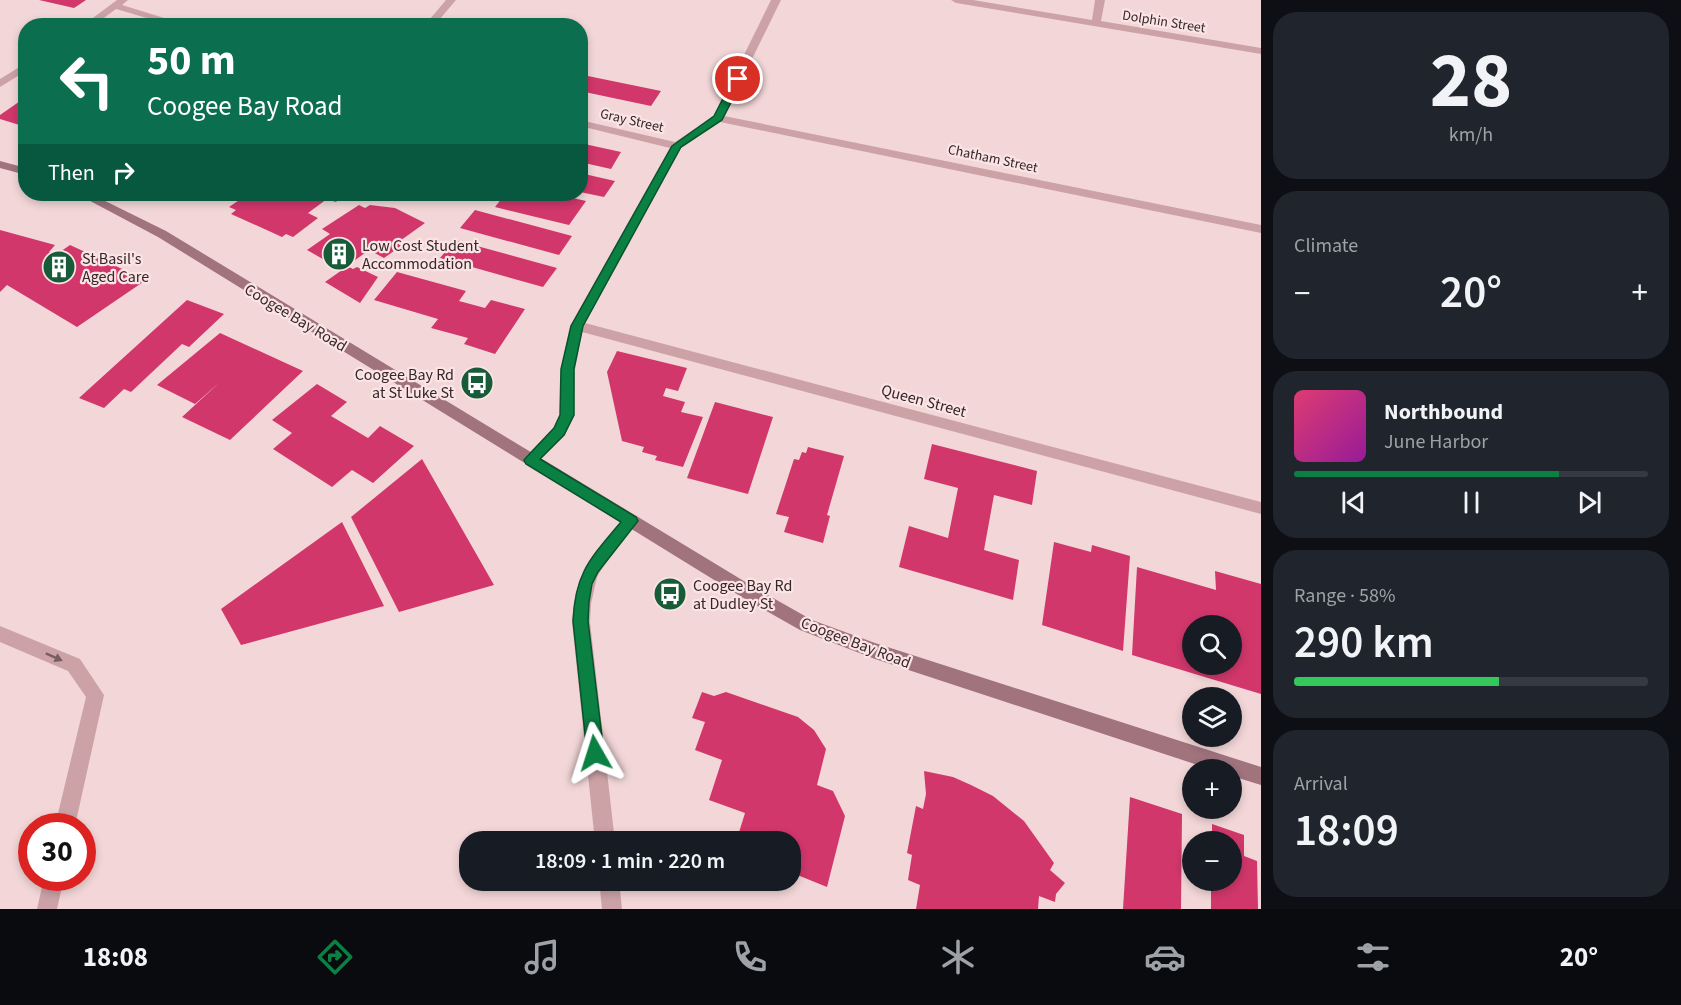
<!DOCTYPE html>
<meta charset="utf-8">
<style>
:root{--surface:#171b24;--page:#20242c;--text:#f1f3f6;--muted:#9ea1a6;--line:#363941;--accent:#0b8043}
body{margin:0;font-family:"Source Sans 3",sans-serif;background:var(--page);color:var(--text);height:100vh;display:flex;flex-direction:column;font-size:22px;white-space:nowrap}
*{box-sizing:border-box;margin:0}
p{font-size:20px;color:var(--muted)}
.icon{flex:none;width:33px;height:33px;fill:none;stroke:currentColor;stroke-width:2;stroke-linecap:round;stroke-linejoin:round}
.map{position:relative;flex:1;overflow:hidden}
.details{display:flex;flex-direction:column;gap:12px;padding:12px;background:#0d0f14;width:420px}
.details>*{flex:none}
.banner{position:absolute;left:18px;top:18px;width:570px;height:183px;border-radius:24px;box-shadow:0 3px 9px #0003;background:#0b6e4f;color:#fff;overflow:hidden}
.controls{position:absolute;left:1182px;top:615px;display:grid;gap:12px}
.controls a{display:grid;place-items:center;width:60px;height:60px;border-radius:50%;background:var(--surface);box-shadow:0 3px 9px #0003;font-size:30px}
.speed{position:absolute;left:18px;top:813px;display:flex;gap:12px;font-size:30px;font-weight:700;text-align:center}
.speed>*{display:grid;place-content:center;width:78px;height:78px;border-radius:50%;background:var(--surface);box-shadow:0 3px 9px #0003;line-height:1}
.speed .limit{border:9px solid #d22;background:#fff;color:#111}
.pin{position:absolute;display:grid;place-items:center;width:51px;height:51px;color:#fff;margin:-26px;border:3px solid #fff;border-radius:50%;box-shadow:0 2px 6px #0007}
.me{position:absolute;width:66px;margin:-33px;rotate:354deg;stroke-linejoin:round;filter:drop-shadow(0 0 4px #0008)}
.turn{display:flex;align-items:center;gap:21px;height:126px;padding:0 30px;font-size:27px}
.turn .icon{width:78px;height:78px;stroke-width:2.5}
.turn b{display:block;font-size:42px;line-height:51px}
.then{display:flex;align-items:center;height:57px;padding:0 30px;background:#0003;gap:12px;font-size:22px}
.big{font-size:45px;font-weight:600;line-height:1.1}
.details .widget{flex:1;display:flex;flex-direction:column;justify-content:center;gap:9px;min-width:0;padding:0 21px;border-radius:24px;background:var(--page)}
.details .dial{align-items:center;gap:0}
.dial b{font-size:78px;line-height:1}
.song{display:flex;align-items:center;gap:18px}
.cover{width:72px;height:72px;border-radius:9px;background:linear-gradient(135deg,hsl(340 70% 55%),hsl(300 70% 35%))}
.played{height:6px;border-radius:3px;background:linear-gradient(90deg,var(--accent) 75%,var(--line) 75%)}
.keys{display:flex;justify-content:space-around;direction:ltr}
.heat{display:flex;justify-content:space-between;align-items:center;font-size:33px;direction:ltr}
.charge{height:9px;border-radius:4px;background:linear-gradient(90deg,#34c759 58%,var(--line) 0)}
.trip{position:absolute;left:459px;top:831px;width:342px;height:60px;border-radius:24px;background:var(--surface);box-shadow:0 3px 9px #0003;font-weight:600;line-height:60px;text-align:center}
.tab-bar{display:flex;height:96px;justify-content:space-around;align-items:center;background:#090b0e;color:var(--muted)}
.tab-bar .icon{width:42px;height:42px}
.tab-bar .active{color:var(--accent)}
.tab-bar b{font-size:27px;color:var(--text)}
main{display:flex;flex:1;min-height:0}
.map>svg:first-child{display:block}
</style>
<main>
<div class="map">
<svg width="1261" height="909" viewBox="0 0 1261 909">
<rect width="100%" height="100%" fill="#f3d7d8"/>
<!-- building -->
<path fill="#d1376b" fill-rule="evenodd" d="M 39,0 L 86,0 L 74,8 Z
M 583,75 L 661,91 L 651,106 L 580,91 L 580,79 Z
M 26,97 L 26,127 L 0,119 L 0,115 Z
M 580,143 L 621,152 L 611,169 L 580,162 Z
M 580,173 L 615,181 L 604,197 L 580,192 Z
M 248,194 L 343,194 L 336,202 L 327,199 L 308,213 L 318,218 L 293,237 L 286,234 L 282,237 L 231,214 L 236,210 L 229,207 Z
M 505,194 L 556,194 L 586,201 L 569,225 L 495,207 Z
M 359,205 L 365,208 L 370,205 L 395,208 L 425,223 L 397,243 L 401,246 L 384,258 L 369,250 L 347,266 L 353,269 L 357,267 L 378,277 L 360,303 L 325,282 L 342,270 L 307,250 L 330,234 L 322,229 Z
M 475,210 L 572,236 L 559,255 L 460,228 Z
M 0,230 L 55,245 L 49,252 L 57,254 L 70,245 L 146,280 L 77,327 L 7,285 L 0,292 Z
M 455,240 L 557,268 L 543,287 L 440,258 Z
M 397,272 L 466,291 L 459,301 L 485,308 L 491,300 L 525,309 L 495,354 L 464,344 L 468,338 L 431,328 L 438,319 L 374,300 Z
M 187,300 L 224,314 L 189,347 L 182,344 L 131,392 L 124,389 L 104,408 L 79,398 Z
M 220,333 L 303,371 L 230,440 L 182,417 L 220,382 L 195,404 L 157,385 Z
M 617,351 L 687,368 L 678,391 L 666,388 L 663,396 L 685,402 L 681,412 L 703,417 L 683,467 L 655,460 L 657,456 L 642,452 L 644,447 L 622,441 L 607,372 Z
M 317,384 L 347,402 L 331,416 L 368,438 L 380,426 L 414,446 L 373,483 L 352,470 L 332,487 L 273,449 L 292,433 L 272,420 Z
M 715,402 L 773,417 L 748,494 L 687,478 Z
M 932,444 L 1037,471 L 1032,505 L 994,495 L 984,550 L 1019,560 L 1013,600 L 899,567 L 909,526 L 948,538 L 958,488 L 924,479 Z
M 808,447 L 844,456 L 827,515 L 830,516 L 823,543 L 784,532 L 789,517 L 776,514 L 794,459 L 799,460 L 802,452 L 806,453 Z
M 422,459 L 494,585 L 399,612 L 351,517 Z
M 342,522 L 384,606 L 241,645 L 221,609 Z
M 1054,542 L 1091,552 L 1092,545 L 1130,556 L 1123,651 L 1042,625 Z
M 1137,567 L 1216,590 L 1215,571 L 1261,584 L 1261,694 L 1132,655 ZM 1192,626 L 1232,626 L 1232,664 L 1192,664 Z
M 702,692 L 714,696 L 726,692 L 798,717 L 814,730 L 826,749 L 817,785 L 833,791 L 845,816 L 827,887 L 790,872 L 790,842 L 736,842 L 745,813 L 709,800 L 722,760 L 695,750 L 705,722 L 692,718 Z
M 924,771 L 953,777 L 971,785 L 993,796 L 1024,821 L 1054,863 L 1050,870 L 1065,883 L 1056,894 L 1055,902 L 1039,896 L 1038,909 L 916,909 L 920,885 L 908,880 L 912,855 L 907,853 L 916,806 L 923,809 L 926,794 Z
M 1130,797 L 1182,814 L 1181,909 L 1123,909 Z
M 1212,824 L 1244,835 L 1244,856 L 1257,861 L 1258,909 L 1211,909 L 1211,880 L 1232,880 L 1232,842 L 1212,842 Z"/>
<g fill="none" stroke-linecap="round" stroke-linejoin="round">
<!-- street -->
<path fill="#cca2a7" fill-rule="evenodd" d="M 117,0 L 128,0 L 122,5 L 190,26 L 174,26 L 116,9 L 93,26 L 82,26 Z
M 446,0 L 456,0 L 434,26 L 424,26 Z
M 771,0 L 781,0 L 724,116 L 1261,225 L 1261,233 L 720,122 L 681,148 L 585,323 L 1261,502 L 1261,514 L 582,332 L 575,369 L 574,415 L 565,435 L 536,464 L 526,464 L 523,460 L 526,456 L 554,428 L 560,415 L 561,369 L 570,326 L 670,148 L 580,126 L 580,120 L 675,142 L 714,116 Z
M 951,0 L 973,0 L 1092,20 L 1095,0 L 1105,0 L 1101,21 L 1261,48 L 1261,54 L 956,3 Z
M 26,63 L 26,71 L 0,87 L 0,79 Z
M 631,515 L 637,516 L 639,521 L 607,560 L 597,577 L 591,604 L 590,622 L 615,842 L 595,842 L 572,622 C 576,573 594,552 625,516 Z
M 0,626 L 80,659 L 104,695 L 75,826 L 55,826 L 86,697 L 68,671 L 0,642 Z
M 44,878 L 64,878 L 57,909 L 37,909 Z
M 599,880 L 619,880 L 622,909 L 602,909 Z"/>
<!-- secondary -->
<path fill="#a0737d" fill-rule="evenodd" d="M 0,161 L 26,168 L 26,175 L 0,168 Z
M 77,194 L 91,194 L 166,231 L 757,589 L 812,620 L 875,643 L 1261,767 L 1261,785 L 1232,776 L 1232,770 L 1213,770 L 875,659 L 800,630 L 745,599 L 158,237 Z"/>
</g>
<!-- one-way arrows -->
<defs><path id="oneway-solid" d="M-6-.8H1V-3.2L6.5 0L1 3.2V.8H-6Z" transform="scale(1.5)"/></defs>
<use fill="#7a5d62" href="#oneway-solid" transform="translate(54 657) rotate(24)"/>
<!-- route -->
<path fill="#0b8043" stroke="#07532c" stroke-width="1.5" d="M 738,76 L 743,79 L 722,120 L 681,147 L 583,326 L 574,369 L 574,415 L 564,435 L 540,459 L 636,517 L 638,521 L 598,572 L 592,584 L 589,602 L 588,621 L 604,753 L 601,759 L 595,762 L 589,759 L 587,753 L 573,621 C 575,572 591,558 621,522 L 526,464 L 524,460 L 554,428 L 560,415 L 561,369 L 571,326 L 672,146 L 714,116 L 733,79 Z"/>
<!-- icons -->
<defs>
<g id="building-disc" transform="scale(1.725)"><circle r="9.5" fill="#175b38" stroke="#fbe4e4"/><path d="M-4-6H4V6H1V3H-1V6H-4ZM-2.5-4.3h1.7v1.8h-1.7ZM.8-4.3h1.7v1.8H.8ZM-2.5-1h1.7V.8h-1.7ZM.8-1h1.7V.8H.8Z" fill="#fff"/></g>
<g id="bus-disc" transform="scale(1.725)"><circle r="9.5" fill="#175b38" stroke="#fbe4e4"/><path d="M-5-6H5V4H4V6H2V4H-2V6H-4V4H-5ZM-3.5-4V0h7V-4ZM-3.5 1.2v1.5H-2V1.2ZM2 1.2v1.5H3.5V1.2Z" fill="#fff"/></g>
</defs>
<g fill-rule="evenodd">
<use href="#building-disc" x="339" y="254"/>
<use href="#building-disc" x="59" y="267"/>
<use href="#bus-disc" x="477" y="383"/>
<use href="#bus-disc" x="670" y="594"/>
</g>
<g text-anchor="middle" stroke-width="4.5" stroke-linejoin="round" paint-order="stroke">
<!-- far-street labels -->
<g font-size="14" fill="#36252a" stroke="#fbe4e4">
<text transform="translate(1164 21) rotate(9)" y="5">Dolphin Street</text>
<text transform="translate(632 120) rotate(13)" y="5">Gray Street</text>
<text transform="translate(993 158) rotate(12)" y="5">Chatham Street</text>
</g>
<!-- poi labels -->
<g font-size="16" fill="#36252a" stroke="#fbe4e4" text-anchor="start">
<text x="362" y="251">Low Cost Student<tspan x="362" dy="18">Accommodation</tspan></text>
<text x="82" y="264">St Basil's<tspan x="82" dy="18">Aged Care</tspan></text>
<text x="454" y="380" text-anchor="end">Coogee Bay Rd<tspan x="454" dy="18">at St Luke St</tspan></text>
<text x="693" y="591">Coogee Bay Rd<tspan x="693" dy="18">at Dudley St</tspan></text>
</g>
<!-- street labels -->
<g font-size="16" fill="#36252a" stroke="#fbe4e4">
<text transform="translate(296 317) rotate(31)" y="6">Coogee Bay Road</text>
<text transform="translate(924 400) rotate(15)" y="6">Queen Street</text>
<text transform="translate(856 642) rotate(21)" y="6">Coogee Bay Road</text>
</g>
</g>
</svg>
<div class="controls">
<a><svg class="icon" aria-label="search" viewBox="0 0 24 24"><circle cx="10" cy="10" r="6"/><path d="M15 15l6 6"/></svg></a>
<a><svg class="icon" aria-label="layers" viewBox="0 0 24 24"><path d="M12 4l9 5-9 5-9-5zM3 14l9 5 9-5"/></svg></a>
<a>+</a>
<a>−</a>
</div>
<div class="speed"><div class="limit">30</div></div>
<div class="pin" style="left:738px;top:79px;background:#d93025"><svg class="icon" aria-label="arrive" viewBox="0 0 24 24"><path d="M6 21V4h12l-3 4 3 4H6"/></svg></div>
<svg class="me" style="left:595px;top:753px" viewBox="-20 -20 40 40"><path d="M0-17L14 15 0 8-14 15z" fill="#0b8043" stroke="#fff" stroke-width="4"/></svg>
<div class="trip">18:09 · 1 min · 220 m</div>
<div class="banner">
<div class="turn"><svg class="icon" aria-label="left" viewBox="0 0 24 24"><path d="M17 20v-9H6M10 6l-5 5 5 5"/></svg><div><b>50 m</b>Coogee Bay Road</div></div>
<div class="then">Then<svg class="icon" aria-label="right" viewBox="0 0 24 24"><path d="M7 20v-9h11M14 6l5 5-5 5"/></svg></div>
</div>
</div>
<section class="details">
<div class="widget dial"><b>28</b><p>km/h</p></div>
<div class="widget"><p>Climate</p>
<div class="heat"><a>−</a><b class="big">20°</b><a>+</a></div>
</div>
<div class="widget">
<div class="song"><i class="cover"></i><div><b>Northbound</b><p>June Harbor</p></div></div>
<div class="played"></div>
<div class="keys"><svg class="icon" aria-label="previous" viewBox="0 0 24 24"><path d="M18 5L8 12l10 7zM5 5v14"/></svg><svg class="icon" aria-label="pause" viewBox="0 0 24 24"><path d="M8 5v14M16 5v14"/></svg><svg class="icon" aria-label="next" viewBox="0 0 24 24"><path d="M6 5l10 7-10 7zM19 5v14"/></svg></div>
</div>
<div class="widget"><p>Range · 58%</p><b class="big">290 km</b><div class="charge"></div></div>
<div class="widget"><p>Arrival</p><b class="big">18:09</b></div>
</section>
</main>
<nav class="tab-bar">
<b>18:08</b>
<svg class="icon active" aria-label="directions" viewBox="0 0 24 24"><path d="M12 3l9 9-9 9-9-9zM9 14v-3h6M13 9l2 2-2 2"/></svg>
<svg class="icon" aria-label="music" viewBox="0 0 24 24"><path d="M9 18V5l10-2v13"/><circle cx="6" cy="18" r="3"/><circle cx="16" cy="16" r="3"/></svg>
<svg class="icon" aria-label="phone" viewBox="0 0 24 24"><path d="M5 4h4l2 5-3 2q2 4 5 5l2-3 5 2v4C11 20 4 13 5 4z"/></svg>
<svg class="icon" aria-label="climate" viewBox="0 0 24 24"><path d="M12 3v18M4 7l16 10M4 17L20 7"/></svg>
<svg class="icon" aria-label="car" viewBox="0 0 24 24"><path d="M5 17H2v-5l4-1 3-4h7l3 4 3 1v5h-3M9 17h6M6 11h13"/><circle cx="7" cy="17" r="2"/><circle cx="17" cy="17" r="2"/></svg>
<svg class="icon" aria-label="filters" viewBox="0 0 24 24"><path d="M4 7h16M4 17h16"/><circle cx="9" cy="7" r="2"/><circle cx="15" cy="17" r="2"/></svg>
<b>20°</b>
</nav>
